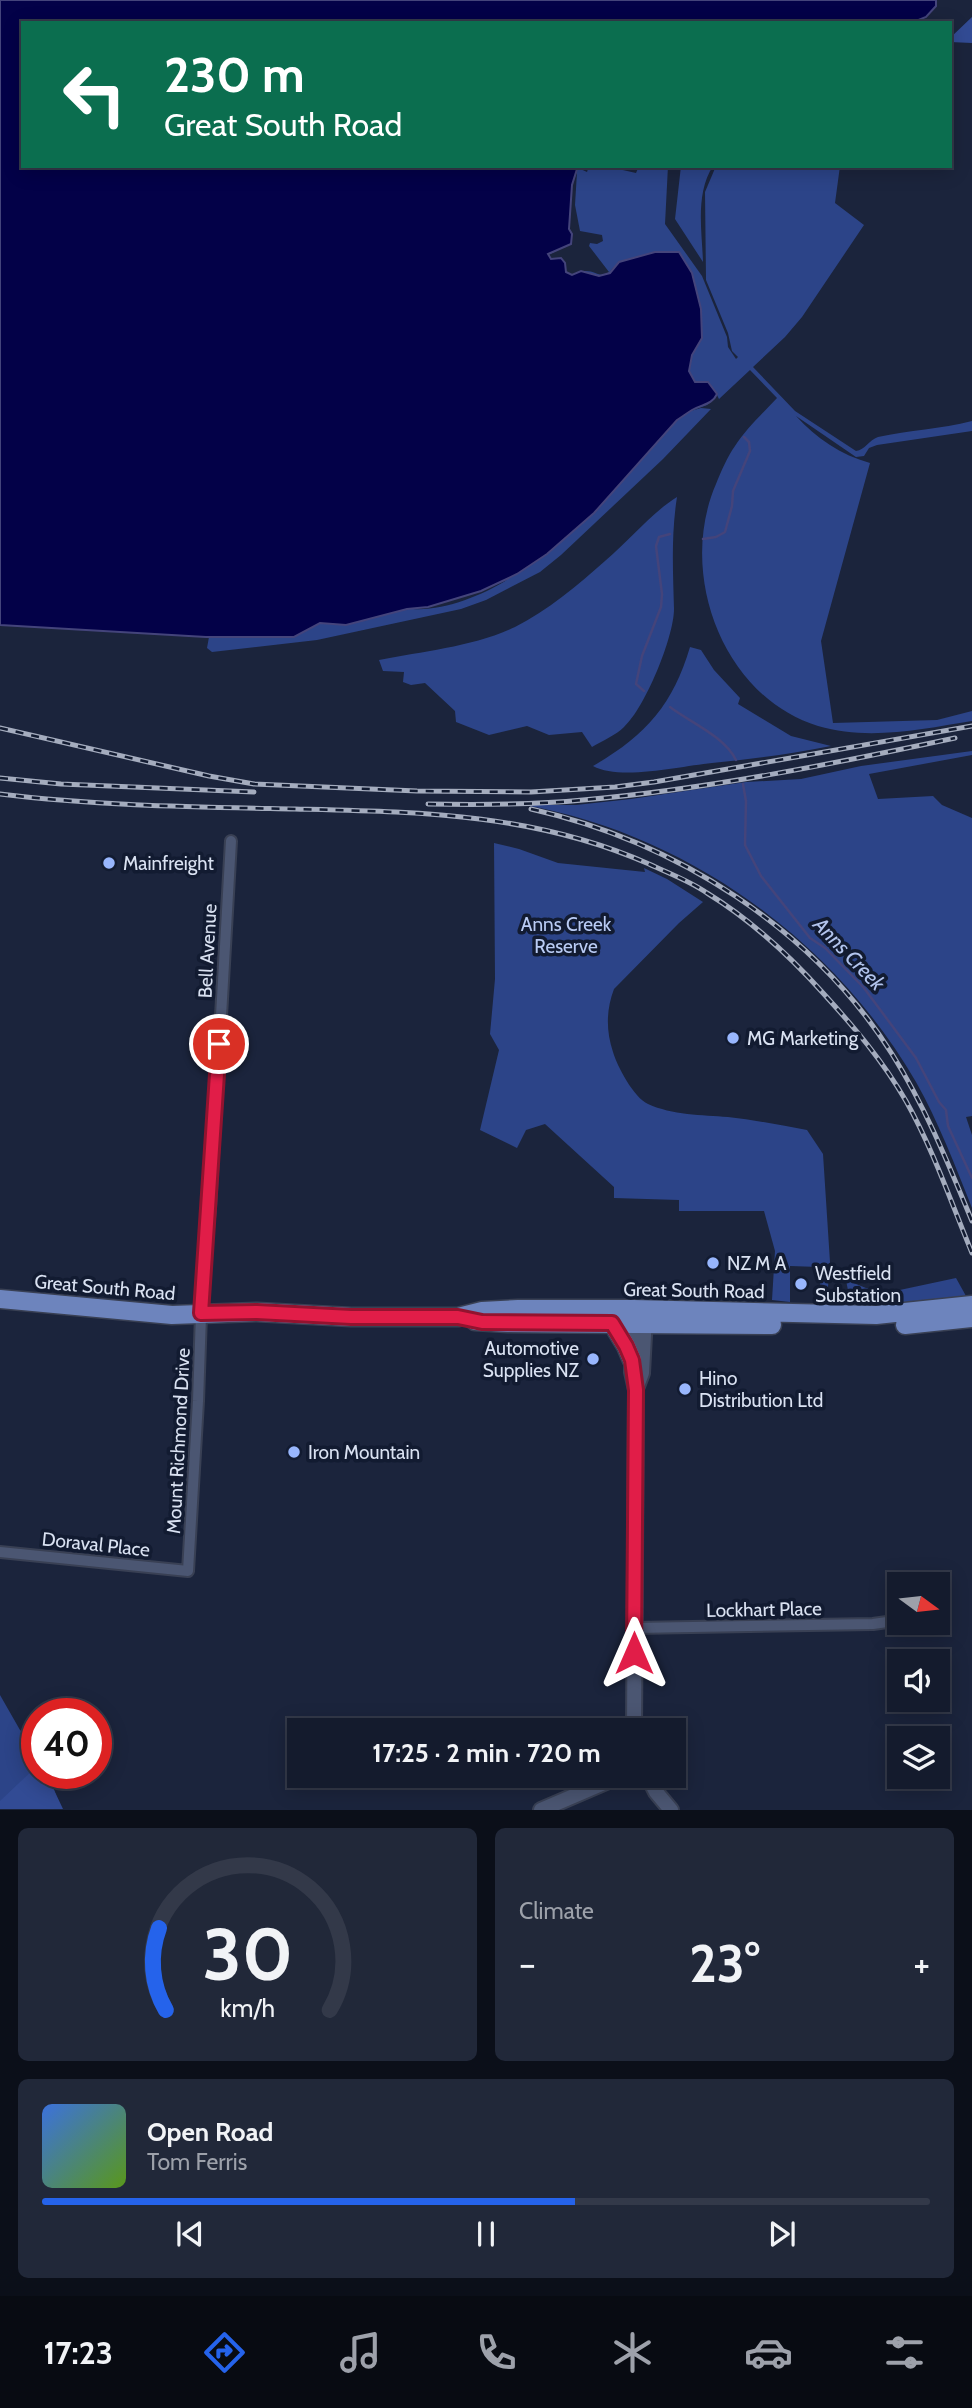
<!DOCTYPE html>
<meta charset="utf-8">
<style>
:root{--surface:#141b2d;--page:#212839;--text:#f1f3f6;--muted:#9da1aa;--line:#333949;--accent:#2563eb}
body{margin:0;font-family:Cabin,sans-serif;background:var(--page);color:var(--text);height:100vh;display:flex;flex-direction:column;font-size:26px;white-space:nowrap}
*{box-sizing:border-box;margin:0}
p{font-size:23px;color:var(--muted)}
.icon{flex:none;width:38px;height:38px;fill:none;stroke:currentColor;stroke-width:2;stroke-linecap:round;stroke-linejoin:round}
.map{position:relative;height:1810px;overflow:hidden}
.sheet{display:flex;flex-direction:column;gap:18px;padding:18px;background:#0b0f19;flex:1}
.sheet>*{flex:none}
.hud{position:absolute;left:21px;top:21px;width:931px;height:147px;border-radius:0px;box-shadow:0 4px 18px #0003,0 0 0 2px var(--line);background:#0b6e4f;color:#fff;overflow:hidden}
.needle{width:46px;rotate:105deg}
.fabs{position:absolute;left:887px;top:1572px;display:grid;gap:14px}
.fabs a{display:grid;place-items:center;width:63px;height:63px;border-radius:0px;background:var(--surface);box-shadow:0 4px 18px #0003,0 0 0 2px var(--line);font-size:35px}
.speed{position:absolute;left:21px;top:1698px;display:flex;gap:14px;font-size:35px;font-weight:700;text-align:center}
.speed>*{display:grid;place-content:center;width:91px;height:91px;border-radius:50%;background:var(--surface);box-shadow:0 4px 18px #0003,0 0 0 2px var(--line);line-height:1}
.speed .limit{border:10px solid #d22;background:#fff;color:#111}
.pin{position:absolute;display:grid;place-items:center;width:60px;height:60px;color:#fff;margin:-30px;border:4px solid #fff;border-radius:50%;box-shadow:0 2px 7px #0007}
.me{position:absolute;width:77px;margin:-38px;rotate:0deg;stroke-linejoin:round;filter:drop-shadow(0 0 5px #0008)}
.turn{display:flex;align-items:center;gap:24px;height:147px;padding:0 28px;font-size:32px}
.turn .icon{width:91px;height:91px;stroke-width:2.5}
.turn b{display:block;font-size:49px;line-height:60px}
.big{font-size:52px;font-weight:700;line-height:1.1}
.sheet .tile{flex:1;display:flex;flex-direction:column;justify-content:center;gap:10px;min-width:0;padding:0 24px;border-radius:10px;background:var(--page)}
.sheet .dial{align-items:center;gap:0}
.dial svg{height:182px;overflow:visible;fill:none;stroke:var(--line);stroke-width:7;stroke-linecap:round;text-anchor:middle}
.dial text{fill:var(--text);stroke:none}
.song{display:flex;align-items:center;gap:21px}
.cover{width:84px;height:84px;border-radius:10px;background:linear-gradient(135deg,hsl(220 70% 55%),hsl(90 70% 35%))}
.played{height:7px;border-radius:4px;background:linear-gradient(90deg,var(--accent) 60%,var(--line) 60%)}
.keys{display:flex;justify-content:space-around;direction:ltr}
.heat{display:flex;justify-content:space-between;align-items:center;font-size:38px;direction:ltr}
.sheet .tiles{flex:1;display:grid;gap:18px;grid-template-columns:1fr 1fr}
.tile:last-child{grid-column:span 2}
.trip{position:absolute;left:287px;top:1718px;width:399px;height:70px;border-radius:0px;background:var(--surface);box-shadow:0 4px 18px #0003,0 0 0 2px var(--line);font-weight:700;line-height:70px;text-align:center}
.tabs{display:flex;height:112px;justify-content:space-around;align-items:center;background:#080b12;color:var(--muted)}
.tabs .icon{width:49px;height:49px}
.tabs .on{color:var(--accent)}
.tabs b{font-size:32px;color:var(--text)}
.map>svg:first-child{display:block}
</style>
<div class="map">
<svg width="972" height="1810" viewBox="0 0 972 1810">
<rect width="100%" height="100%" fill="#1b243c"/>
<!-- green -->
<path fill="#2c4488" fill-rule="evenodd" d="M 0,0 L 23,23 L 23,166 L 574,166 L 587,172 L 589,166 L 605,166 L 636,173 L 639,166 L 668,166 L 665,224 L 702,276 L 727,337 L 728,347 L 736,359 L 738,357 L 732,351 L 728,333 L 706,280 L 705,192 L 716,166 L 840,166 L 835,203 L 864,225 L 802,317 L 785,337 L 753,367 L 795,411 L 856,451 C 865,450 869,440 878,437 C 909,430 941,429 972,421 L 972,431 L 877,445 L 869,448 L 864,456 L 856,457 L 796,416 C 816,438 841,455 870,463 L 821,641 L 833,723 L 937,720 L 972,711 L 972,721 C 922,729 869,741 818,726 C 723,697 677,574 716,484 C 721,472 727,457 735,446 C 746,429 763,413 777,398 L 750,370 L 719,399 L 717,395 L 707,405 L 691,411 L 701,408 L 711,409 L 663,459 L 561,555 L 540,572 L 486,600 L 461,609 L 317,640 L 212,652 L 207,648 L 209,637 L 0,625 ZM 577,172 L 575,205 L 580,231 L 602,235 L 603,241 L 597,244 L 590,243 L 589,246 L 609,272 L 619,262 C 599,285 602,270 583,271 C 579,271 575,274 572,275 L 566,272 L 565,263 L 561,258 L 551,259 L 548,255 L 571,244 L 572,234 L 569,229 L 572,185 ZM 507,580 C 481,596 443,611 413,609 L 481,591 Z
M 681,166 L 713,166 C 695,194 702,231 703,262 L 675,219 Z
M 677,497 C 671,535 673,571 674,609 C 674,637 645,708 624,727 C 616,735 602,741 592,747 L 582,732 L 549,735 L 527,726 L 489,735 L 456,722 L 455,711 L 425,683 L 411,685 L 403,682 L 404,672 L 383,671 L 379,660 C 424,651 473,647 515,627 C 547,611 578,585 605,561 C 630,540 650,514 677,497 Z
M 690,647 L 701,650 L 714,670 L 740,698 L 738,704 L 791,736 L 831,746 C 791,754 752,759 712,763 C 681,766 620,781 593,766 C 645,736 673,705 690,647 Z
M 972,751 L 972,755 L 869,774 L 878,799 L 933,796 L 942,805 L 972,818 L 972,1116 L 966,1117 L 972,1135 L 972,1208 C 955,1165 938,1121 916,1082 C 834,940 685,833 524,805 L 576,805 L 631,799 L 746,782 L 801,779 L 861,766 Z
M 494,843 L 519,849 L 558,863 L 645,872 L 644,868 L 667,879 L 703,902 L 679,923 L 614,989 C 606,1010 606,1031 613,1052 C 617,1066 634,1098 648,1104 C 672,1115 702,1115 728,1117 C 754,1120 781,1125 807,1130 L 823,1154 L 830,1262 L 828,1287 L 824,1290 L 820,1285 L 819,1267 L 790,1266 L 790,1302 L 772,1300 L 775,1251 L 764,1211 L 679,1211 L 679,1200 L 614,1198 L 614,1187 L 545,1124 L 526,1130 L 517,1148 L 480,1130 L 499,1050 L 490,1034 L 495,979 Z
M 956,1278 L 966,1296 C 943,1299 877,1313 858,1303 C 848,1299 848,1289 846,1280 L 881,1294 Z
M 0,1695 L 20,1730 L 37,1745 L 37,1773 L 48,1773 L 61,1809 L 0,1809 Z"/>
<!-- forest -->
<path fill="#324b94" d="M 972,17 L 972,43 L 950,42 L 950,38 Z
M 37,1766 L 37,1773 L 46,1773 L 63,1809 L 0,1809 L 0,1801 Z"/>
<!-- water -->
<path fill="#030148" stroke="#44447b" stroke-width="2" d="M 0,0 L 936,0 L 936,6 L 926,17 L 911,23 L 23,23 L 23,166 L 574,166 L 577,169 L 572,185 L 569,229 L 572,234 L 571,244 L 548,254 L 551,259 L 561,258 L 565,263 L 566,272 L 572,275 L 581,271 L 599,276 L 610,273 L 619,262 L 655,252 L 679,252 L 692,273 L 701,309 L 702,338 L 692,355 L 689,371 L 695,382 L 708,382 L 717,394 C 712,405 702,404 692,410 C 687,413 682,417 677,420 L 594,513 L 547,554 L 517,574 L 481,591 L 428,607 L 407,609 L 346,625 L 320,623 L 294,637 L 206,637 L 0,625 Z"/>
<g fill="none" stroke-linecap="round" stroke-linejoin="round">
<!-- stream -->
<path stroke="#44447b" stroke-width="2.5" d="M 703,539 L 716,537 L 725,532 L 732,506 L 733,491 L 750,451 L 749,442 L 744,437
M 644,691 L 636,684 L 642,656 L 661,607 L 662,594 L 656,546 L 659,537 L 670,534
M 670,707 C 691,723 724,736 736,760
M 743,784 L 746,801 L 745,845 L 761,876 L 810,938 L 825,948 L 864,988 L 916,1058 L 939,1102 L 946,1110 L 948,1126 L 972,1178"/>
<!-- minor casing -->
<g stroke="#394054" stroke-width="14">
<path id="minor" d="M 0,1552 L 188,1571 L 198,1401 L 202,1286 L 210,1209 L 231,841
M 634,1628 L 873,1624 L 894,1621"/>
</g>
<!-- tertiary casing -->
<g stroke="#394054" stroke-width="18">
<path id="tertiary" d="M 633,1316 L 632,1372 L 636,1390 L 634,1731
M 637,1386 L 642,1373 L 645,1316
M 648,1776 L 656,1792 L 671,1810
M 541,1810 L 620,1776"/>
</g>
<!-- primary casing -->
<g stroke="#394054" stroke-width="21">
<path id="primary" d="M 0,1299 L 172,1315 L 257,1312 L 351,1317 L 458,1317 L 482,1311 L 518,1309 L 633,1309 L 876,1315 L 972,1305
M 475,1321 L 508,1323 L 772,1325
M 612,1323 L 626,1346 L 632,1360
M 905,1325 L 972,1318"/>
</g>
<!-- minor -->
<use href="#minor" stroke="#4b5672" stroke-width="10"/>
<!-- tertiary -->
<use href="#tertiary" stroke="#4b5672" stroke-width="14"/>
<!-- primary -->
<use href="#primary" stroke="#6d84bd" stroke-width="18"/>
<!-- rail casing -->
<g stroke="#a4acbe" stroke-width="5">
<path id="rail" d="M 0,728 L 209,776 L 254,784 L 417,791 L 531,792 L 615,787 L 654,782 L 972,726
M 0,778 L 61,784 L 254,792
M 0,794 C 98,806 197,807 295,809 C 419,812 534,813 649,864 C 668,873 690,881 707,893 C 751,920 789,955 823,993 C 854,1027 883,1061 906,1101 C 933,1149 951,1202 972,1253
M 428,804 C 480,805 532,805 583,800 C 708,789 832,764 955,738
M 531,809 C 674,841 813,928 892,1054 C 926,1108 948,1163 972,1221"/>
</g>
<!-- rail -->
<use href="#rail" stroke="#121b31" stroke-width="2.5" stroke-dasharray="8" stroke-linecap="butt"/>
</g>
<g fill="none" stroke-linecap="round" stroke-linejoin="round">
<!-- route casing -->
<g stroke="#92132f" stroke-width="18">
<path id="route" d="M 219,1044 L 201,1313 L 257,1312 L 351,1317 L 458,1317 L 482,1322 L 612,1323 L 626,1346 L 632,1360 L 636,1390 L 634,1653"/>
</g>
<!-- route -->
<use href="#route" stroke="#e11d48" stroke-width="12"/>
</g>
<!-- markers -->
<g fill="#98b6fd" stroke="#121b31" stroke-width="2.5">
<circle cx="109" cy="863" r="7"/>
<circle cx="733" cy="1038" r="7"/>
<circle cx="713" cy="1263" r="7"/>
<circle cx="801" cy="1284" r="7"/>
<circle cx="593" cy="1359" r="7"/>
<circle cx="685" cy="1389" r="7"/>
<circle cx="294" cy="1452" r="7"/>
</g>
<g text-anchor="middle" stroke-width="7" stroke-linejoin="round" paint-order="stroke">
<!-- poi labels -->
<g font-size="19" fill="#dae2f2" stroke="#121b31" text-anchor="start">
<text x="123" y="870">Mainfreight</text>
<text x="747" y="1045">MG Marketing</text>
<text x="727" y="1270">NZ M A</text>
<text x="815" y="1280">Westfield<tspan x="815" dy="22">Substation</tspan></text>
<text x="579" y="1355" text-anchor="end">Automotive<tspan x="579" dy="22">Supplies NZ</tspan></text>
<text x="699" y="1385">Hino<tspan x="699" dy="22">Distribution Ltd</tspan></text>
<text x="308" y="1459">Iron Mountain</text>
</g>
<!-- park labels -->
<g font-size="19" fill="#b9cbf4" stroke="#121b31">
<text x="566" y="931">Anns Creek<tspan x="566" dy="22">Reserve</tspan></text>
</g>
<!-- street labels -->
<g font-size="19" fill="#dae2f2" stroke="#121b31">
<text transform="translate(207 951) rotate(-87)" y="7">Bell Avenue</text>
<text transform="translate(105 1287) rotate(5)" y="7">Great South Road</text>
<text transform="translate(694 1290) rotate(1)" y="7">Great South Road</text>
<text transform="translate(178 1441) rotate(-87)" y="7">Mount Richmond Drive</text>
<text transform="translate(96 1544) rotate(6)" y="7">Doraval Place</text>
<text transform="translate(764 1609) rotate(-1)" y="7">Lockhart Place</text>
</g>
<!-- water labels -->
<g font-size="21" font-style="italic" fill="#b3c5ee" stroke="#121b31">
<text transform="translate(849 954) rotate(46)" y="7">Anns Creek</text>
</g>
</g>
</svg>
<div class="fabs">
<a><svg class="needle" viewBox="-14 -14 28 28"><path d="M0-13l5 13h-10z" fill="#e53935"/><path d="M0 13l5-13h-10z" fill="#9da1aa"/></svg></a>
<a><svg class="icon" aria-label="sound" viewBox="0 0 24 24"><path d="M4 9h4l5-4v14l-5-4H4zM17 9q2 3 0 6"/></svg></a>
<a><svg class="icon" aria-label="layers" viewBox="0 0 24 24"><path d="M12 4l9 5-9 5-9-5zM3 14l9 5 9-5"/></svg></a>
</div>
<div class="speed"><div class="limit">40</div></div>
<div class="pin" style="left:219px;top:1044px;background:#d93025"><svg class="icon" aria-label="arrive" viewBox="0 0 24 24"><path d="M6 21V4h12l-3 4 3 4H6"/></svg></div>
<svg class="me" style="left:634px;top:1653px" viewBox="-20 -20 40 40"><path d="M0-17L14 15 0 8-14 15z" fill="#e11d48" stroke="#fff" stroke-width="4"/></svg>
<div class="trip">17:25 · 2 min · 720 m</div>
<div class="hud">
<div class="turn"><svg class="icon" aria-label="left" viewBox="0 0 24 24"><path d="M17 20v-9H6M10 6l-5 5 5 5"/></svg><div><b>230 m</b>Great South Road</div></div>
</div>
</div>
<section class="sheet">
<div class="tiles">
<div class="tile dial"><svg viewBox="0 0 100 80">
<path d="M14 69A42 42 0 1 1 86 69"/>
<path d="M14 69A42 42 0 0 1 11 33" stroke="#2563eb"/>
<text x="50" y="56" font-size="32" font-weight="700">30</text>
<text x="50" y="72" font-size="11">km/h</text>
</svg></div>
<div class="tile"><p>Climate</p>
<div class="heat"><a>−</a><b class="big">23°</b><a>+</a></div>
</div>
<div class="tile">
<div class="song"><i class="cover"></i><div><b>Open Road</b><p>Tom Ferris</p></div></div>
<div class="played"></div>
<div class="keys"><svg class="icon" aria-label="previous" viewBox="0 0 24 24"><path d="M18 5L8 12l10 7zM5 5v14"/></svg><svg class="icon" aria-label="pause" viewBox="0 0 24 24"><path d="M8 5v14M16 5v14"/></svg><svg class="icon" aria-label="next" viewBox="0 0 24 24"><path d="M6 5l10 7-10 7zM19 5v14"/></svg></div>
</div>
</div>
</section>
<nav class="tabs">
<b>17:23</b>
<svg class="icon on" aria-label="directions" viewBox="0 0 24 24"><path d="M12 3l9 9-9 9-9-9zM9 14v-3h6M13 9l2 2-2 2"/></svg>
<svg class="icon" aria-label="music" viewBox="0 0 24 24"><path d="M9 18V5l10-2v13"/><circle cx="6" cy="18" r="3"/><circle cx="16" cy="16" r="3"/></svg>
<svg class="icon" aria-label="phone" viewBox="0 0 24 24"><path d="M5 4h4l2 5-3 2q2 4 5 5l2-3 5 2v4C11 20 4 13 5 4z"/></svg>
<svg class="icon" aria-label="climate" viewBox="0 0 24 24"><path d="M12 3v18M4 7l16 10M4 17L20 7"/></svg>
<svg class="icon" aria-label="car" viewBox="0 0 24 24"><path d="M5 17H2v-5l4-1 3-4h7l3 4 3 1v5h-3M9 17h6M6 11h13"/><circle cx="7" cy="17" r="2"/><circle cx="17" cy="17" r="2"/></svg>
<svg class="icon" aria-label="filters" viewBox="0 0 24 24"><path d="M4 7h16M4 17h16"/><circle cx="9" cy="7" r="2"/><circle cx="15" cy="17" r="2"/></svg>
</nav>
